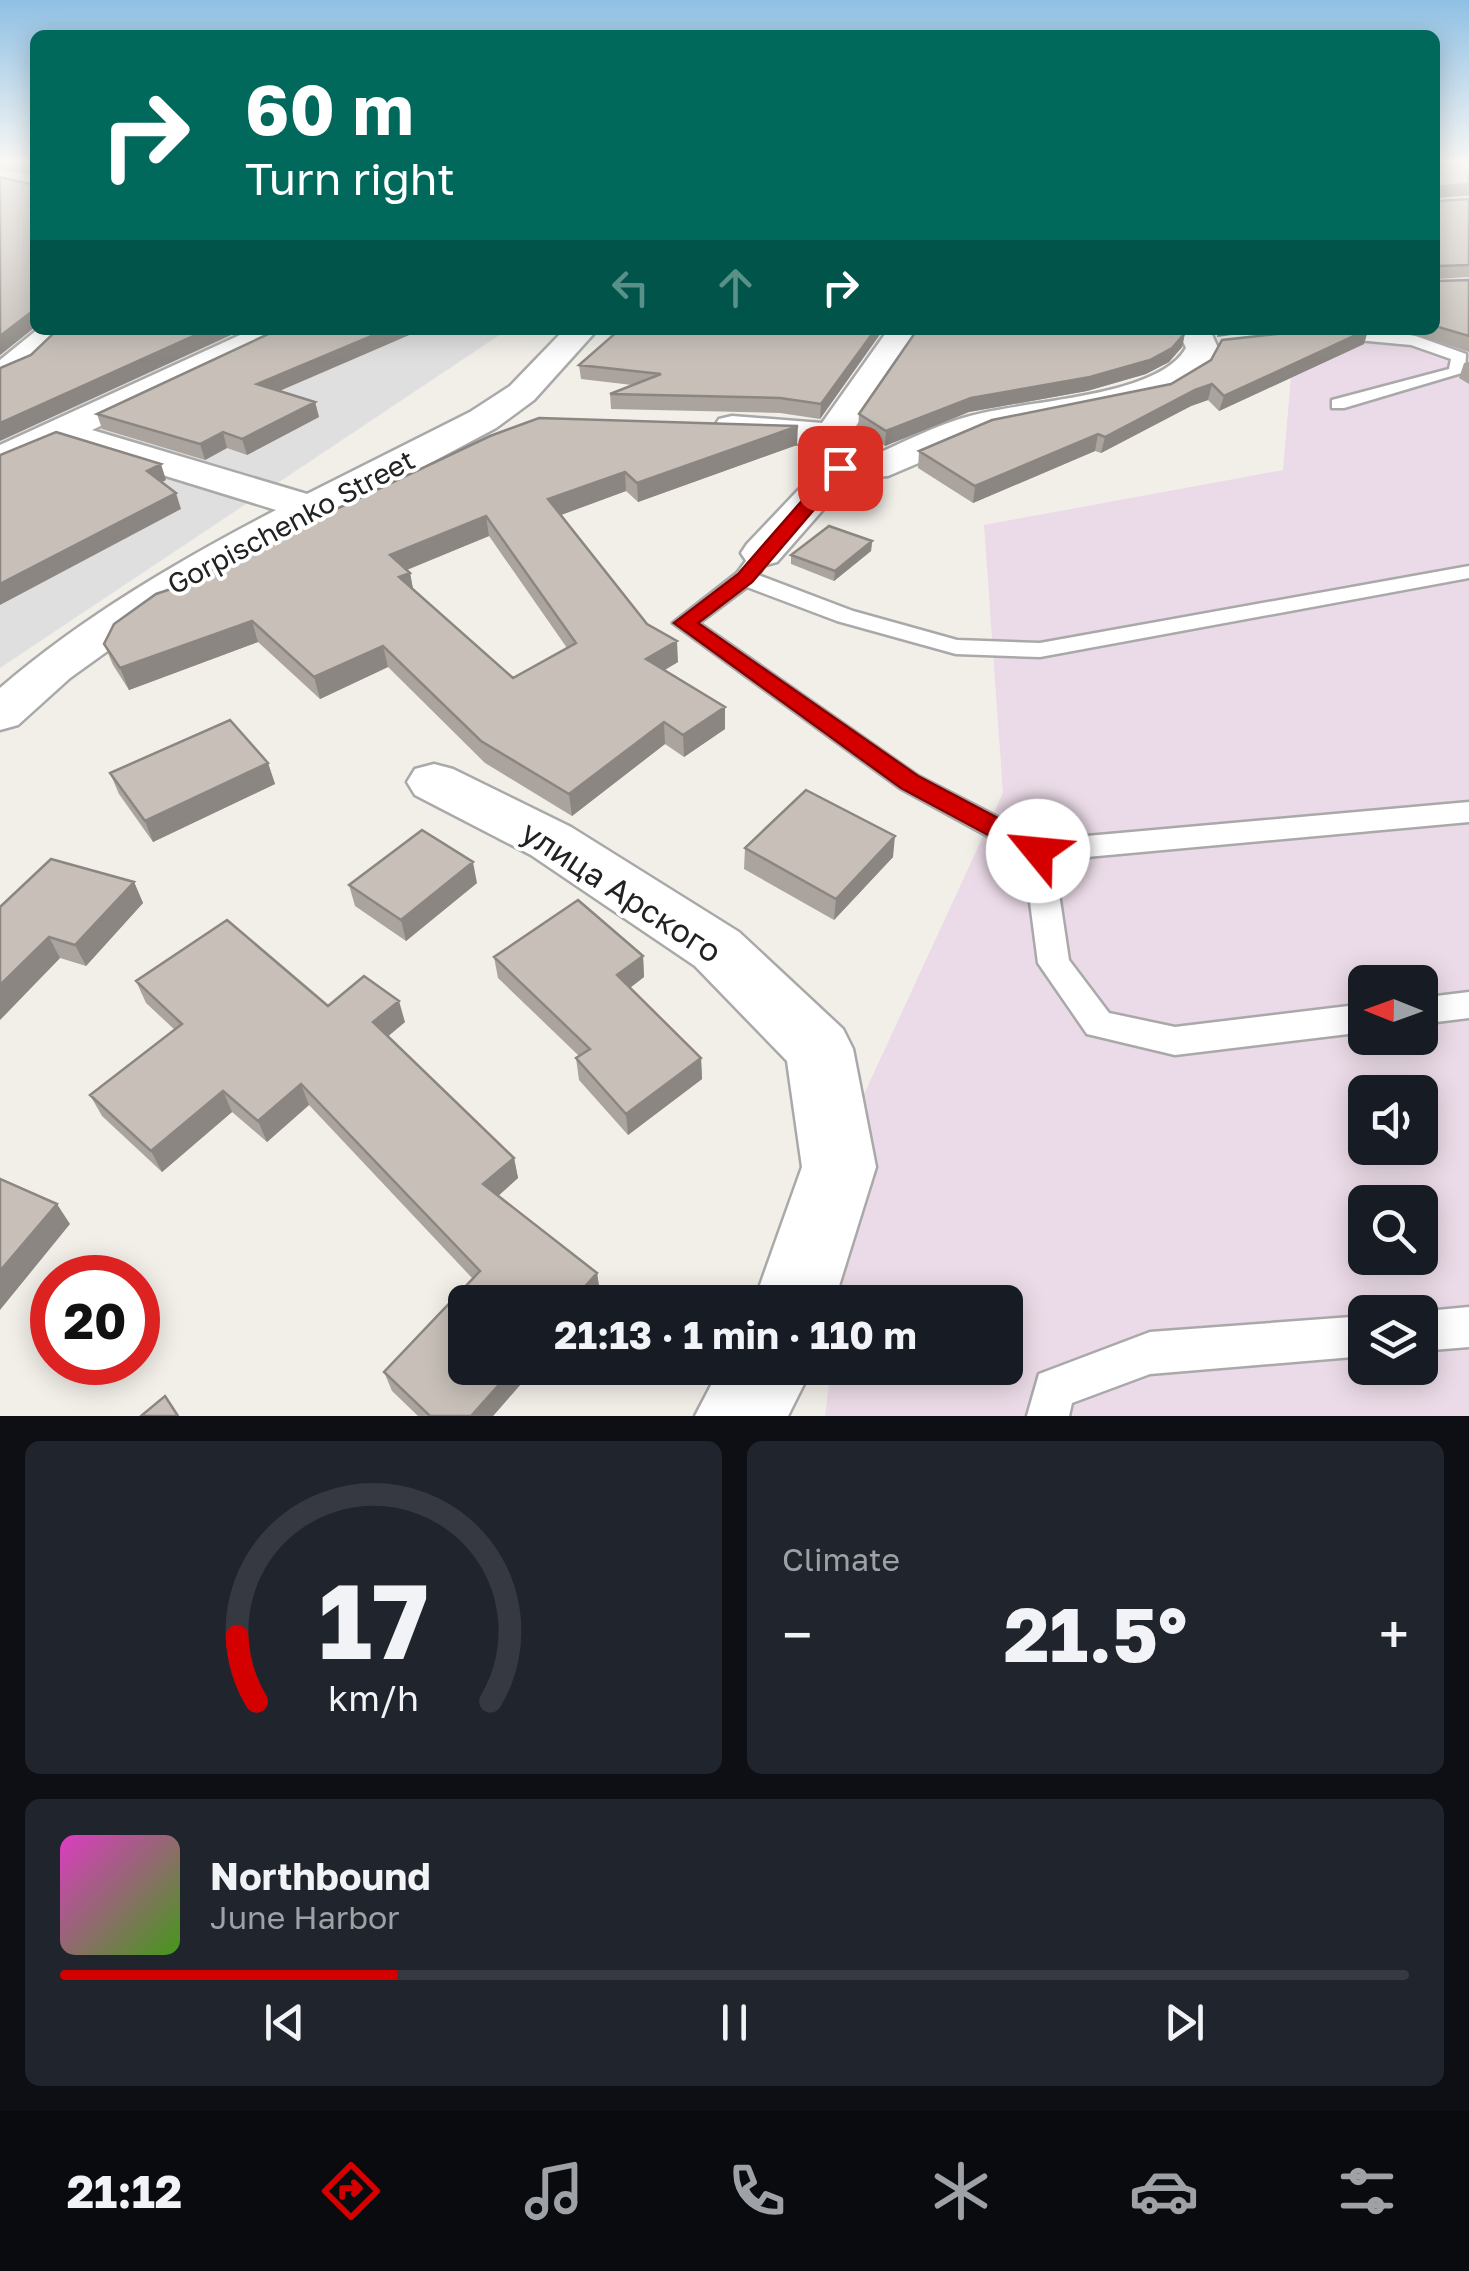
<!DOCTYPE html>
<meta charset="utf-8">
<style>
:root{--surface:#171b24;--page:#20242c;--text:#f1f3f6;--muted:#9ea1a6;--line:#363941;--accent:#d40000}
body{margin:0;font-family:"Golos Text",sans-serif;background:var(--page);color:var(--text);height:100vh;display:flex;flex-direction:column;font-size:38px;white-space:nowrap}
*{box-sizing:border-box;margin:0}
p{font-size:32px;color:var(--muted)}
.icon{flex:none;width:55px;height:55px;fill:none;stroke:currentColor;stroke-width:2;stroke-linecap:round;stroke-linejoin:round}
.map{position:relative;height:1416px;overflow:hidden}
.sheet{display:flex;flex-direction:column;gap:25px;padding:25px;background:#0d0f14;flex:1}
.sheet>*{flex:none}
.top-card{position:absolute;left:30px;top:30px;width:1410px;height:305px;border-radius:15px;box-shadow:0 5px 25px #0003;background:#00695c;color:#fff;overflow:hidden}
.needle{width:65px;rotate:271deg}
.tools{position:absolute;left:1348px;top:965px;display:grid;gap:20px}
.tools a{display:grid;place-items:center;width:90px;height:90px;border-radius:15px;background:var(--surface);box-shadow:0 5px 25px #0003;font-size:50px}
.speed{position:absolute;left:30px;top:1255px;display:flex;gap:20px;font-size:50px;font-weight:700;text-align:center}
.speed>*{display:grid;place-content:center;width:130px;height:130px;border-radius:50%;background:var(--surface);box-shadow:0 5px 25px #0003;line-height:1}
.speed .limit{border:15px solid #d22;background:#fff;color:#111}
.pin{position:absolute;display:grid;place-items:center;width:85px;height:85px;color:#fff;margin:-42px;border-radius:20px;box-shadow:0 5px 15px #0006}
.me{position:absolute;width:110px;margin:-55px;rotate:298deg;stroke-linejoin:round;filter:drop-shadow(0 0 8px #0008)}
.turn{display:flex;align-items:center;gap:35px;height:210px;padding:0 50px;font-size:45px}
.turn .icon{width:130px;height:130px;stroke-width:2.5}
.turn b{display:block;font-size:70px;line-height:85px}
.lanes{display:flex;align-items:center;height:95px;padding:0 50px;background:#0003;justify-content:center;gap:50px;direction:ltr}
.lanes .off{opacity:.35}
.big{font-size:75px;font-weight:700;line-height:1.1}
.sheet .tile{flex:1;display:flex;flex-direction:column;justify-content:center;gap:15px;min-width:0;padding:0 35px;border-radius:15px;background:var(--page)}
.sheet .dial{align-items:center;gap:0}
.dial svg{height:260px;overflow:visible;fill:none;stroke:var(--line);stroke-width:7;stroke-linecap:round;text-anchor:middle}
.dial text{fill:var(--text);stroke:none}
.song{display:flex;align-items:center;gap:30px}
.cover{width:120px;height:120px;border-radius:15px;background:linear-gradient(135deg,hsl(310 70% 55%),hsl(100 70% 35%))}
.played{height:10px;border-radius:5px;background:linear-gradient(90deg,var(--accent) 25%,var(--line) 25%)}
.keys{display:flex;justify-content:space-around;direction:ltr}
.heat{display:flex;justify-content:space-between;align-items:center;font-size:55px;direction:ltr}
.sheet .tiles{flex:1;display:grid;gap:25px;grid-template-columns:1fr 1fr}
.tile:last-child{grid-column:span 2}
.trip{position:absolute;left:448px;top:1285px;width:575px;height:100px;border-radius:15px;background:var(--surface);box-shadow:0 5px 25px #0003;font-weight:700;line-height:100px;text-align:center}
.menu{display:flex;height:160px;justify-content:space-around;align-items:center;background:#090b0e;color:var(--muted)}
.menu .icon{width:70px;height:70px}
.menu .selected{color:var(--accent)}
.menu b{font-size:45px;color:var(--text)}
.map>svg:first-child{display:block}
</style>
<div class="map">
<svg width="1469" height="1416" viewBox="0 0 1469 1416">
<rect width="100%" height="100%" fill="#f2efe9"/>
<!-- residential -->
<path fill="#e0dfdf" d="M 0,163 L 35,163 L 35,330 L 507,330 L 0,668 Z"/>
<!-- industrial -->
<path fill="#ebdbe8" fill-rule="evenodd" d="M 1435,163 L 1469,163 L 1469,1416 L 825,1416 L 831,1368 L 1005,1368 L 1005,1302 L 838,1302 L 860,1103 L 1003,793 L 984,525 L 1283,470 L 1295,330 L 1435,330 ZM 1365,982 L 1420,982 L 1420,1038 L 1365,1038 ZM 1365,1092 L 1420,1092 L 1420,1148 L 1365,1148 ZM 1365,1202 L 1420,1202 L 1420,1258 L 1365,1258 ZM 1365,1312 L 1420,1312 L 1420,1368 L 1365,1368 Z"/>
<g fill="none" stroke-linecap="round" stroke-linejoin="round">
<!-- service casing -->
<g stroke="#a9a9a9" stroke-width="5">
<path id="service" d="M 1330,330 L 1413,335 L 1466,354 L 1465,372 L 1344,408 L 1332,408 L 1332,400 L 1449,369 L 1451,359 L 1411,345 L 1336,338 L 1330,336 Z
M 762,547 L 773,553 L 758,575 L 853,611 L 957,640 L 1040,643 L 1469,566 L 1469,578 L 1040,657 L 956,654 L 837,621 L 747,587 L 699,623 L 918,776 L 1042,840 L 1469,802 L 1469,822 L 1054,860 L 1069,960 L 1109,1013 L 1175,1027 L 1365,1004 L 1365,1032 L 1175,1055 L 1087,1034 L 1038,963 L 1024,856 L 900,788 L 673,623 L 737,573 L 755,549 Z
M 1469,992 L 1469,1018 L 1420,1024 L 1420,998 Z
M 1469,1307 L 1469,1347 L 1420,1351 L 1420,1312 L 1416,1312 Z
M 1365,1316 L 1365,1356 L 1150,1374 L 1072,1403 L 1069,1416 L 1027,1416 L 1039,1374 L 1150,1332 Z"/>
</g>
<!-- minor casing -->
<g stroke="#a9a9a9" stroke-width="5">
<path id="minor" d="M 37,330 L 71,330 L 34,367 L 0,384 L 0,360 Z
M 251,330 L 292,330 L 287,337 L 92,430 L 307,494 L 470,412 L 510,386 L 564,330 L 597,330 L 534,400 L 496,428 L 329,517 L 308,525 L 184,596 L 70,678 L 18,725 L 0,730 L 0,688 C 84,616 178,561 276,510 L 62,444 L 0,470 L 0,445 Z
M 888,330 L 920,330 L 850,435 L 856,457 L 870,457 C 902,443 936,425 970,416 C 1024,400 1158,398 1186,348 L 1178,330 L 1210,330 L 1218,348 L 1205,372 L 1167,396 L 989,433 L 888,476 L 850,479 L 777,562 L 762,566 L 747,562 L 741,553 L 747,544 L 821,466 L 816,445 L 732,438 L 719,435 L 714,427 L 719,419 L 732,416 L 822,423 Z
M 434,764 L 453,769 L 571,827 L 739,932 L 843,1029 L 853,1049 L 876,1167 L 834,1302 L 754,1302 L 802,1167 L 787,1061 L 695,966 L 531,855 L 415,795 L 407,782 L 415,769 Z
M 720,1368 L 812,1368 L 788,1416 L 695,1416 Z"/>
</g>
<!-- service -->
<use href="#service" fill="#fff" fill-rule="evenodd"/>
<!-- minor -->
<use href="#minor" fill="#fff" fill-rule="evenodd"/>
</g>
<!-- wall -->
<path fill="#aba49e" fill-rule="evenodd" d="M 0,163 L 35,163 L 35,327 L 0,355 L 0,177 L 30,184 L 35,180 L 35,175 L 0,170 Z
M 1435,163 L 1469,163 L 1469,196 L 1436,198 L 1439,201 L 1469,199 L 1469,277 L 1437,279 L 1437,281 L 1469,280 L 1469,352 L 1423,337 L 1375,330 L 1435,330 Z
M 883,330 L 820,419 L 780,413 L 611,409 L 610,394 L 632,385 L 581,379 L 579,365 Z
M 1314,330 L 1368,330 L 1364,344 L 1219,411 L 1208,400 L 1191,406 L 1101,453 L 1095,451 L 973,503 L 918,468 L 919,451 L 1171,384 Z
M 1185,333 L 1182,347 L 1169,362 L 1146,374 L 1087,391 L 969,412 L 885,446 L 858,429 L 859,414 Z
M 1469,354 L 1469,384 L 1459,378 L 1464,363 L 1469,362 Z
M 280,391 L 315,402 L 319,417 L 247,455 L 227,448 L 205,460 L 102,429 L 97,414 Z
M 490,436 L 797,445 L 638,502 L 626,491 L 561,515 L 678,662 L 665,670 L 725,729 L 684,757 L 665,744 L 572,816 L 485,763 L 388,667 L 320,699 L 258,642 L 129,690 L 113,665 L 104,644 L 189,583 ZM 489,536 L 567,648 L 513,678 L 413,590 L 410,573 L 407,570 Z
M 872,541 L 871,551 L 834,581 L 791,564 L 791,555 Z
M 268,763 L 275,784 L 153,842 L 119,794 L 110,773 Z
M 745,848 L 893,857 L 834,920 L 744,869 Z
M 51,859 L 134,882 L 143,903 L 86,966 L 60,958 L 0,1020 Z
M 477,883 L 406,941 L 355,906 L 349,885 Z
M 643,956 L 644,977 L 630,988 L 701,1058 L 702,1079 L 628,1135 L 579,1080 L 576,1058 L 579,1056 L 498,978 L 494,957 Z
M 136,981 L 328,1006 L 405,1022 L 388,1036 L 514,1158 L 518,1178 L 498,1196 L 597,1273 L 600,1293 L 592,1302 L 465,1302 L 465,1368 L 535,1368 L 493,1416 L 418,1416 L 392,1391 L 384,1372 L 473,1279 L 309,1105 L 267,1142 L 232,1112 L 162,1172 L 102,1116 L 90,1095 L 175,1030 L 146,1003 Z"/>
<!-- shaded-wall -->
<path fill="#8b8681" d="M 1469,184 L 1469,195 L 1435,198 L 1436,187 Z
M 30,313 L 35,327 L 0,355 L 0,336 Z
M 207,330 L 242,330 L 0,441 L 0,423 Z
M 386,330 L 421,330 L 261,399 L 257,384 Z
M 875,330 L 883,330 L 820,419 L 821,404 Z
M 1219,330 L 1268,330 L 1217,337 Z
M 1367,330 L 1368,330 L 1364,344 L 1219,411 L 1224,396 Z
M 1185,333 L 1182,347 L 1169,362 L 1146,374 L 1087,391 L 969,412 L 885,446 L 886,431 L 971,398 Z
M 1212,384 L 1208,400 L 1191,406 L 1101,453 L 1105,437 L 1195,390 Z
M 315,402 L 319,417 L 247,455 L 242,439 Z
M 798,426 L 797,445 L 638,502 L 637,483 Z
M 223,432 L 227,448 L 205,460 L 200,444 Z
M 1098,434 L 1095,451 L 973,503 L 975,486 Z
M 161,464 L 166,480 L 153,487 L 147,471 Z
M 625,472 L 626,491 L 550,519 L 548,499 Z
M 176,493 L 181,509 L 0,605 L 0,584 Z
M 486,516 L 489,536 L 394,575 L 390,555 Z
M 872,541 L 871,551 L 834,581 L 835,571 Z
M 410,573 L 414,594 L 399,577 Z
M 252,621 L 258,642 L 129,690 L 120,668 Z
M 677,641 L 678,662 L 647,680 L 646,659 Z
M 383,646 L 388,667 L 320,699 L 314,677 Z
M 725,707 L 725,729 L 684,757 L 683,735 Z
M 664,722 L 665,744 L 572,816 L 569,794 Z
M 268,763 L 275,784 L 153,842 L 145,821 Z
M 895,836 L 893,857 L 834,920 L 836,899 Z
M 473,862 L 477,883 L 406,941 L 401,920 Z
M 134,882 L 143,903 L 86,966 L 75,945 Z
M 49,937 L 60,958 L 0,1020 L 0,985 Z
M 643,956 L 644,977 L 619,996 L 617,975 Z
M 399,1001 L 405,1022 L 379,1044 L 373,1022 Z
M 701,1058 L 702,1079 L 628,1135 L 626,1114 Z
M 301,1084 L 309,1105 L 267,1142 L 258,1121 Z
M 223,1091 L 232,1112 L 162,1172 L 151,1151 Z
M 514,1158 L 518,1178 L 488,1205 L 483,1184 Z
M 57,1204 L 70,1224 L 0,1310 L 0,1271 Z
M 597,1273 L 600,1293 L 592,1302 L 571,1302 Z
M 514,1368 L 535,1368 L 493,1416 L 471,1416 Z"/>
<!-- building -->
<path fill="#c7bfb8" stroke="#8b8681" stroke-width="2.5" fill-rule="evenodd" d="M 25,163 L 35,163 L 35,313 L 30,313 L 0,336 L 0,177 L 30,184 L 35,180 L 34,164 Z
M 1435,163 L 1469,163 L 1469,184 L 1436,187 L 1435,197 L 1439,201 L 1469,199 L 1469,265 L 1439,266 L 1437,281 L 1469,280 L 1469,336 L 1435,326 Z
M 57,330 L 207,330 L 0,423 L 0,368 L 31,355 Z
M 277,330 L 386,330 L 257,384 L 315,402 L 242,439 L 223,432 L 200,444 L 97,414 Z
M 619,330 L 875,330 L 821,404 L 780,398 L 610,394 L 661,374 L 579,365 Z
M 917,330 L 1183,330 L 1185,333 L 1172,348 L 1150,360 L 1090,377 L 971,398 L 886,431 L 859,414 Z
M 1314,330 L 1367,330 L 1224,396 L 1212,384 L 1195,390 L 1105,437 L 1098,434 L 975,486 L 919,451 L 992,420 L 1171,384 L 1211,360 L 1222,340 Z
M 539,418 L 798,426 L 637,483 L 625,472 L 548,499 L 647,624 L 677,641 L 646,659 L 725,707 L 683,735 L 664,722 L 569,794 L 481,741 L 383,646 L 314,677 L 252,621 L 120,668 L 104,644 L 114,624 L 156,594 L 189,583 L 229,560 L 490,436 ZM 486,516 L 576,643 L 513,678 L 399,577 L 410,573 L 390,555 Z
M 56,432 L 161,464 L 147,471 L 176,493 L 0,584 L 0,455 Z
M 829,526 L 872,541 L 835,571 L 791,555 Z
M 230,720 L 268,763 L 145,821 L 110,773 Z
M 806,790 L 895,836 L 836,899 L 745,848 Z
M 422,830 L 473,862 L 401,920 L 349,885 Z
M 51,859 L 134,882 L 75,945 L 49,937 L 0,985 L 0,907 Z
M 578,900 L 643,956 L 617,975 L 701,1058 L 626,1114 L 576,1058 L 590,1049 L 494,957 Z
M 227,920 L 328,1006 L 364,976 L 399,1001 L 373,1022 L 514,1158 L 483,1184 L 597,1273 L 571,1302 L 465,1302 L 465,1368 L 514,1368 L 471,1416 L 430,1416 L 384,1372 L 480,1271 L 301,1084 L 258,1121 L 223,1091 L 151,1151 L 90,1095 L 182,1024 L 136,981 Z
M 0,1179 L 57,1204 L 0,1271 Z
M 165,1396 L 178,1416 L 141,1416 Z"/>
<!-- sky -->
<linearGradient id="sky" x2="0" y2="1"><stop stop-color="#8fc0e4"/><stop offset="0.45" stop-color="#f9f8f5"/><stop offset="1" stop-color="#f9f8f5" stop-opacity="0"/></linearGradient>
<rect width="1469" height="361" fill="url(#sky)"/>
<!-- route -->
<path fill="#d40000" stroke="#8a0000" stroke-width="2.5" d="M 840,463 L 847,464 L 847,471 L 752,582 L 698,623 L 918,776 L 1047,844 L 1051,851 L 1047,857 L 1029,857 L 901,788 L 674,623 L 738,574 L 834,464 Z"/>
<g text-anchor="middle" stroke-width="8" stroke-linejoin="round" paint-order="stroke">
<!-- street labels -->
<g font-size="28" fill="#222" stroke="#fff">
<text transform="translate(291 522) rotate(-28)" y="10">Gorpischenko Street</text>
</g>
<!-- near-street labels -->
<g font-size="32" fill="#222" stroke="#fff">
<text transform="translate(621 892) rotate(33)" y="11">улица Арского</text>
</g>
</g>
</svg>
<div class="tools">
<a><svg class="needle" viewBox="-14 -14 28 28"><path d="M0-13l5 13h-10z" fill="#e53935"/><path d="M0 13l5-13h-10z" fill="#9ea1a6"/></svg></a>
<a><svg class="icon" aria-label="sound" viewBox="0 0 24 24"><path d="M4 9h4l5-4v14l-5-4H4zM17 9q2 3 0 6"/></svg></a>
<a><svg class="icon" aria-label="search" viewBox="0 0 24 24"><circle cx="10" cy="10" r="6"/><path d="M15 15l6 6"/></svg></a>
<a><svg class="icon" aria-label="layers" viewBox="0 0 24 24"><path d="M12 4l9 5-9 5-9-5zM3 14l9 5 9-5"/></svg></a>
</div>
<div class="speed"><div class="limit">20</div></div>
<div class="pin" style="left:840px;top:468px;background:#d93025"><svg class="icon" aria-label="arrive" viewBox="0 0 24 24"><path d="M6 21V4h12l-3 4 3 4H6"/></svg></div>
<svg class="me" style="left:1038px;top:851px" viewBox="-20 -20 40 40"><circle r="19" fill="#fff"/><path d="M0-13L10 11 0 6-10 11z" fill="#d40000"/></svg>
<div class="trip">21:13 · 1 min · 110 m</div>
<div class="top-card">
<div class="turn"><svg class="icon" aria-label="right" viewBox="0 0 24 24"><path d="M7 20v-9h11M14 6l5 5-5 5"/></svg><div><b>60 m</b>Turn right</div></div>
<div class="lanes"><svg class="icon off" aria-label="left" viewBox="0 0 24 24"><path d="M17 20v-9H6M10 6l-5 5 5 5"/></svg><svg class="icon off" aria-label="ahead" viewBox="0 0 24 24"><path d="M12 20V5M6 11l6-6 6 6"/></svg><svg class="icon" aria-label="right" viewBox="0 0 24 24"><path d="M7 20v-9h11M14 6l5 5-5 5"/></svg></div>
</div>
</div>
<section class="sheet">
<div class="tiles">
<div class="tile dial"><svg viewBox="0 0 100 80">
<path d="M14 69A42 42 0 1 1 86 69"/>
<path d="M14 69A42 42 0 0 1 8 49" stroke="#d40000"/>
<text x="50" y="56" font-size="32" font-weight="700">17</text>
<text x="50" y="72" font-size="11">km/h</text>
</svg></div>
<div class="tile"><p>Climate</p>
<div class="heat"><a>−</a><b class="big">21.5°</b><a>+</a></div>
</div>
<div class="tile">
<div class="song"><i class="cover"></i><div><b>Northbound</b><p>June Harbor</p></div></div>
<div class="played"></div>
<div class="keys"><svg class="icon" aria-label="previous" viewBox="0 0 24 24"><path d="M18 5L8 12l10 7zM5 5v14"/></svg><svg class="icon" aria-label="pause" viewBox="0 0 24 24"><path d="M8 5v14M16 5v14"/></svg><svg class="icon" aria-label="next" viewBox="0 0 24 24"><path d="M6 5l10 7-10 7zM19 5v14"/></svg></div>
</div>
</div>
</section>
<nav class="menu">
<b>21:12</b>
<svg class="icon selected" aria-label="directions" viewBox="0 0 24 24"><path d="M12 3l9 9-9 9-9-9zM9 14v-3h6M13 9l2 2-2 2"/></svg>
<svg class="icon" aria-label="music" viewBox="0 0 24 24"><path d="M9 18V5l10-2v13"/><circle cx="6" cy="18" r="3"/><circle cx="16" cy="16" r="3"/></svg>
<svg class="icon" aria-label="phone" viewBox="0 0 24 24"><path d="M5 4h4l2 5-3 2q2 4 5 5l2-3 5 2v4C11 20 4 13 5 4z"/></svg>
<svg class="icon" aria-label="climate" viewBox="0 0 24 24"><path d="M12 3v18M4 7l16 10M4 17L20 7"/></svg>
<svg class="icon" aria-label="car" viewBox="0 0 24 24"><path d="M5 17H2v-5l4-1 3-4h7l3 4 3 1v5h-3M9 17h6M6 11h13"/><circle cx="7" cy="17" r="2"/><circle cx="17" cy="17" r="2"/></svg>
<svg class="icon" aria-label="filters" viewBox="0 0 24 24"><path d="M4 7h16M4 17h16"/><circle cx="9" cy="7" r="2"/><circle cx="15" cy="17" r="2"/></svg>
</nav>
